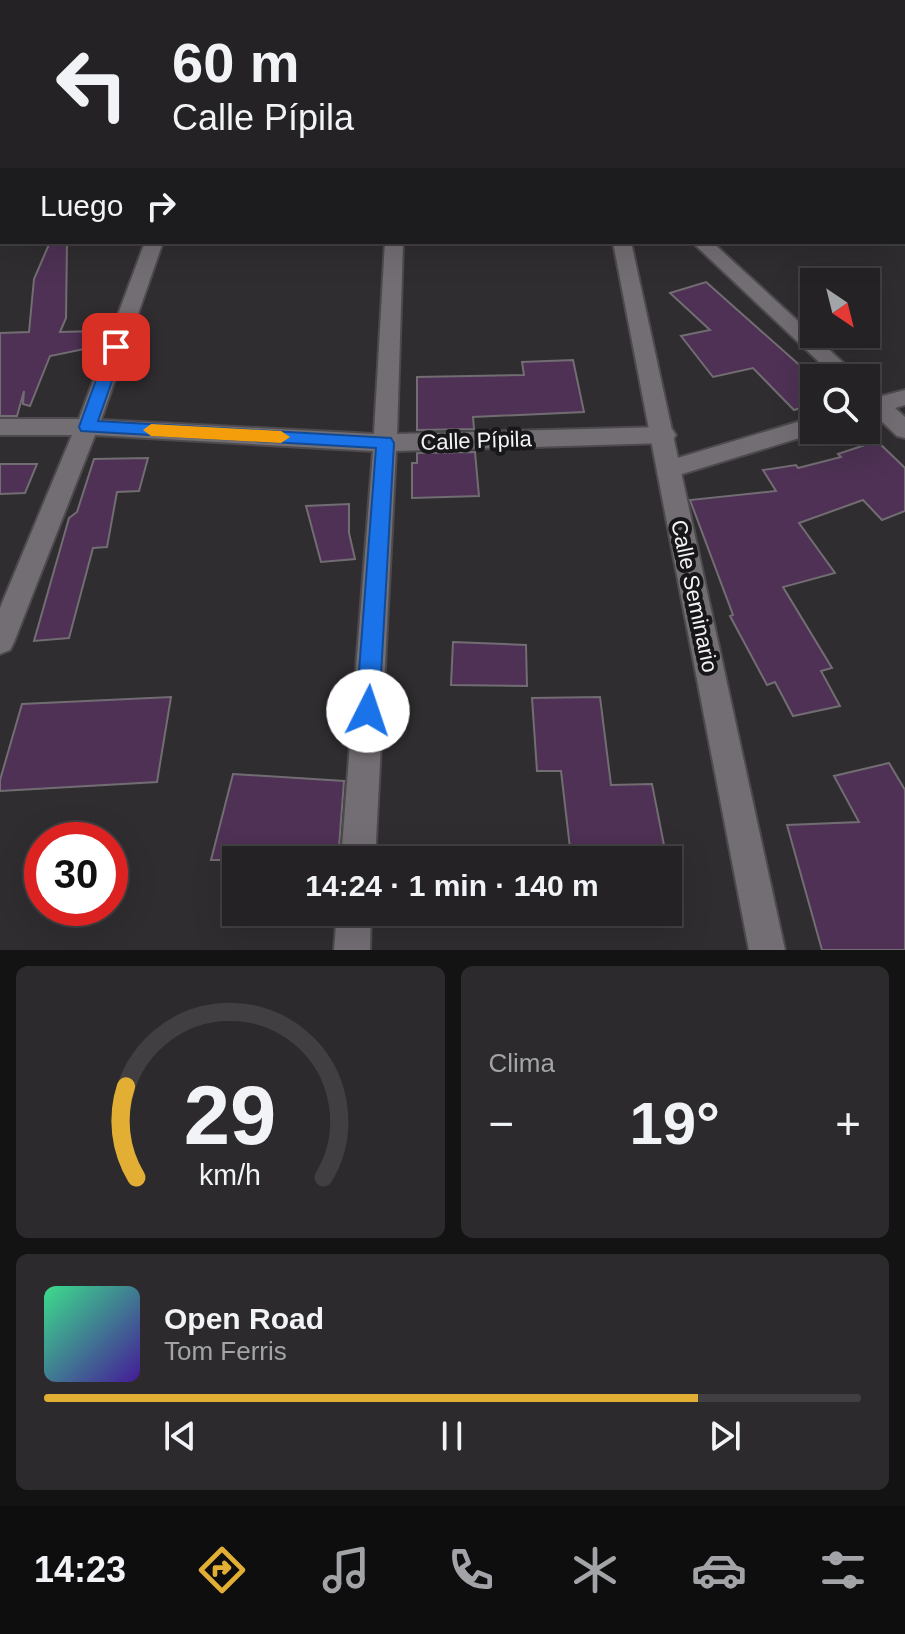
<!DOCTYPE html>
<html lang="es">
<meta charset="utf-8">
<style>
:root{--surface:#242225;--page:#2c2a2d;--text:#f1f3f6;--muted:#a3a4a7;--line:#413f42;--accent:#e2af34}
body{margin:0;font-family:Helvetica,sans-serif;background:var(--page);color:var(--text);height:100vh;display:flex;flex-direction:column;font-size:30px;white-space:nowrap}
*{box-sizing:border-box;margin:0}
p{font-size:26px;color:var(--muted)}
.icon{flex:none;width:44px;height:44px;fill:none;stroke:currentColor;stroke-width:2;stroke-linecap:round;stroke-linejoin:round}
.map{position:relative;height:950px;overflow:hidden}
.panel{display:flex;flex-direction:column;gap:16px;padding:16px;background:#141314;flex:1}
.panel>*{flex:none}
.banner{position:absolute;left:0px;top:0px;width:906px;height:244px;box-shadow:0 8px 32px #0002,0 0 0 2px var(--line);background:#242225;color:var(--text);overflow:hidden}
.needle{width:52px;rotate:145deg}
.controls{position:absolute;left:800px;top:268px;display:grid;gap:16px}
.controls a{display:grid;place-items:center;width:80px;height:80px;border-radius:0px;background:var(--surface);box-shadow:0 8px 32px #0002,0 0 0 2px var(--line);font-size:40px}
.speed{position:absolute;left:24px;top:822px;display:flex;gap:16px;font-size:40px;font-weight:700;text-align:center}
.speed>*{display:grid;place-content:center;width:104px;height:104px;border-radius:50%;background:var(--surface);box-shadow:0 8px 32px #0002,0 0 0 2px var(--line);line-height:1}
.speed .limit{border:12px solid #d22;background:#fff;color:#111}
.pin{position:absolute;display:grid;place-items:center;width:68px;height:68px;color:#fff;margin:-34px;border-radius:16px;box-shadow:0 4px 12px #0006}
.me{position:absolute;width:88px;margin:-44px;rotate:4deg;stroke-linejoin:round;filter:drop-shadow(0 0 6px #0008)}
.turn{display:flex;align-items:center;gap:28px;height:168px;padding:0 40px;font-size:36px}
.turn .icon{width:104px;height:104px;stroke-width:2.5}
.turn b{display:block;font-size:56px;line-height:68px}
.then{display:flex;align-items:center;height:76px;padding:0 40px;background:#0003;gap:16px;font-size:30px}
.big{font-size:60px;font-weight:800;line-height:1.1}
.panel .card{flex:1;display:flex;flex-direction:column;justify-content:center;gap:12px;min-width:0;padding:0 28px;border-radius:12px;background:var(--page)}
.panel .dial{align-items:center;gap:0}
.dial svg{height:208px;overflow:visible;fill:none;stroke:var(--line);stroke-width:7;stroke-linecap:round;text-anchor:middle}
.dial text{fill:var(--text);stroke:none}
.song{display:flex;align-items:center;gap:24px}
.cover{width:96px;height:96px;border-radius:12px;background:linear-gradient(135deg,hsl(150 70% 55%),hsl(260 70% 35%))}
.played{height:8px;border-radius:4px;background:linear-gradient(90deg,var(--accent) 80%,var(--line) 80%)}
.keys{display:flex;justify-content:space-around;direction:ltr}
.heat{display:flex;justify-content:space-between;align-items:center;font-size:44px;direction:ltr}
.panel .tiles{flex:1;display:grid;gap:16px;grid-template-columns:1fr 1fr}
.card:last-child{grid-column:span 2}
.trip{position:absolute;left:222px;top:846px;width:460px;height:80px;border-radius:0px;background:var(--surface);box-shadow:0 8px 32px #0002,0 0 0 2px var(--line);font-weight:800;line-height:80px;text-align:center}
.tab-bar{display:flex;height:128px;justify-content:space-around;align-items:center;background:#0e0e0f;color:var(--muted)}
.tab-bar .icon{width:56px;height:56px}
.tab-bar .selected{color:var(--accent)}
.tab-bar b{font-size:36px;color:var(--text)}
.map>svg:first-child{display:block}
</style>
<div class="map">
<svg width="905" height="950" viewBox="0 0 905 950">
<rect width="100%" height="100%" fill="#302d31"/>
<!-- building -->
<path fill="#4e3154" stroke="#716d72" stroke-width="2" d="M 50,242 L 67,242 L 66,318 L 60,332 L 97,331 L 99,346 L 50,356 L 30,406 L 23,404 L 24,391 L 17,416 L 0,416 L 0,333 L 29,332 L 34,279 Z
M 706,282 L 814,378 L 814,404 L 794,410 L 753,368 L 713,377 L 681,336 L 710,330 L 670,293 Z
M 573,360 L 584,412 L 473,417 L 474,429 L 417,430 L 417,377 L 524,375 L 522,362 Z
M 877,441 L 905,468 L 905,511 L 882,520 L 863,500 L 799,523 L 835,573 L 783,587 L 832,668 L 821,671 L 840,706 L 793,716 L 775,682 L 767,685 L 730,616 L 733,615 L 690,500 L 776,491 L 763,470 L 796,465 L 798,468 L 841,457 L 838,454 Z
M 475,452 L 479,496 L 412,498 L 412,463 L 417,463 L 417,453 Z
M 148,458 L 139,491 L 117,492 L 107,547 L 93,548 L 69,638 L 34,641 L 69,518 L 77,512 L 94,459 Z
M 0,464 L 37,464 L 25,493 L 0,494 Z
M 349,504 L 349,533 L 355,559 L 321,562 L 306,506 Z
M 453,642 L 526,645 L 527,686 L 451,685 Z
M 171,697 L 157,782 L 0,791 L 0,780 L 22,704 Z
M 600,697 L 611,785 L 652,784 L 664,845 L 570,848 L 561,771 L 537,771 L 532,698 Z
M 889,763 L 905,790 L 905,950 L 822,950 L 787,825 L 859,822 L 834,776 Z
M 233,774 L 344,781 L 338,860 L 211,860 Z"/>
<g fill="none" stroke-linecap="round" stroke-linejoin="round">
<!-- minor casing -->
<g stroke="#4d4a4e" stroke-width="4">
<path id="minor" d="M 716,0 L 730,0 L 731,2 L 717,2 Z
M 904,111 L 905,112 L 905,122 L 904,121 Z
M 0,144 L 2,144 L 2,154 L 0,154 Z
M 145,242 L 163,242 L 101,420 L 374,434 L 385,242 L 403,242 L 397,434 L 664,427 L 672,429 L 676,435 L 672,441 L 664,443 L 396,451 L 375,860 L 341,860 L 373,451 L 95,435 L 14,642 L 10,650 L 0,654 L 0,608 L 72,435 L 0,435 L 0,419 L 79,419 Z
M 692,242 L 712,242 L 860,378 L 836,378 Z
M 866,387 L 882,396 L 905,390 L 905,405 L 895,408 L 905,417 L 905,438 L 897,436 L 875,415 L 866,416 Z
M 814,417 L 814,430 L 822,431 L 669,478 L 661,475 L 657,469 L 661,463 Z
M 337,912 L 371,912 L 370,950 L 334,950 Z"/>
</g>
<!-- tertiary casing -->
<g stroke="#4d4a4e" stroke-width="4">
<path id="tertiary" d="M 552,0 L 564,0 L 565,2 L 553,2 Z
M 613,242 L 631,242 L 785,950 L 749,950 Z"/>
</g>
<!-- minor -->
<use href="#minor" fill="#736e73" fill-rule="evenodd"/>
<!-- tertiary -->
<use href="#tertiary" fill="#736e73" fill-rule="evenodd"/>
</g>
<!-- route -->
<path fill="#1a73e8" stroke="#114b97" stroke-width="2" d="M 116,342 L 124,347 L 98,421 L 391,438 L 394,443 L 379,711 L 376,718 L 368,721 L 360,718 L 356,711 L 376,448 L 81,431 L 79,427 L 108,347 Z"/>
<!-- slow -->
<path fill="#f59e0b" d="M 151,424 L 281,431 L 290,437 L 281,443 L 151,436 L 143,430 Z"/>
<g text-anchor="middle" stroke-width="8" stroke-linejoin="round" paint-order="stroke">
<!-- street labels -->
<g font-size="22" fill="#f4f2f4" stroke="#171618">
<text transform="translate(476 440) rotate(-2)" y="8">Calle Pípila</text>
<text transform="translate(695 596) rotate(78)" y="8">Calle Seminario</text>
</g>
</g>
</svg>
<div class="controls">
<a><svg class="needle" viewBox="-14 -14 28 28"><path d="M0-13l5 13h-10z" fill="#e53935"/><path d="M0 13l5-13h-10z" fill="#a3a4a7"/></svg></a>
<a><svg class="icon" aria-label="search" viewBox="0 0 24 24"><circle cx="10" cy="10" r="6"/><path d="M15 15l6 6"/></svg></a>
</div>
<div class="speed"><div class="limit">30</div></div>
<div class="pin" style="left:116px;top:347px;background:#d93025"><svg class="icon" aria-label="arrive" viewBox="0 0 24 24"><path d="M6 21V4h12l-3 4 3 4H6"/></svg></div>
<svg class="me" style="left:368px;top:711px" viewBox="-20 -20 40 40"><circle r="19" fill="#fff"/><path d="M0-13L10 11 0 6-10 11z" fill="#1a73e8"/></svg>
<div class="trip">14:24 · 1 min · 140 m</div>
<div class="banner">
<div class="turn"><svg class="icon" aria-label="left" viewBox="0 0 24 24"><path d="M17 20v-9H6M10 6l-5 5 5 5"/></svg><div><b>60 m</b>Calle Pípila</div></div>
<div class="then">Luego<svg class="icon" aria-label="right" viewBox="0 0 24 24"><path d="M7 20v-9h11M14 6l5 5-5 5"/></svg></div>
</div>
</div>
<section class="panel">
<div class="tiles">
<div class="card dial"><svg viewBox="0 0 100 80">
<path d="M14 69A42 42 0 1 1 86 69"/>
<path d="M14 69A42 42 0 0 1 10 34" stroke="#e2af34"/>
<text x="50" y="56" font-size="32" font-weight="700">29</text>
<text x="50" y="72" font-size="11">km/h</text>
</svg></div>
<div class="card"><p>Clima</p>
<div class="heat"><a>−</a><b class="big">19°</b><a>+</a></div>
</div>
<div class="card">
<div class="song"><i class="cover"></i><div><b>Open Road</b><p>Tom Ferris</p></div></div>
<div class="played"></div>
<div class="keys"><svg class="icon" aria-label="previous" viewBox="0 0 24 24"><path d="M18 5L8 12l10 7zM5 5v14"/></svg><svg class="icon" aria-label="pause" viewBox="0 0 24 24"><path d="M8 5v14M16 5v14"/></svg><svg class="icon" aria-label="next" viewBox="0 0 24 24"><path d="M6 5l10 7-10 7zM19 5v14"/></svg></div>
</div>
</div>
</section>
<nav class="tab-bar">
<b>14:23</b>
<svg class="icon selected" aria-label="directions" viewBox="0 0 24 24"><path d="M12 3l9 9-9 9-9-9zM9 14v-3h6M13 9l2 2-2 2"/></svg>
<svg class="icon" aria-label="music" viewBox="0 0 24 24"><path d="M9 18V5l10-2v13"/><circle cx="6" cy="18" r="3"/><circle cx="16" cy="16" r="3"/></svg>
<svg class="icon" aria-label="phone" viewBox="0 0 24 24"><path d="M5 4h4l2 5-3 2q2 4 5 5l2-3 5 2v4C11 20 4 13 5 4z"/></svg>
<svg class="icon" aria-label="climate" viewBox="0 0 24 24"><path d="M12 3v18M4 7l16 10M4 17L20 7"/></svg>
<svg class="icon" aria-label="car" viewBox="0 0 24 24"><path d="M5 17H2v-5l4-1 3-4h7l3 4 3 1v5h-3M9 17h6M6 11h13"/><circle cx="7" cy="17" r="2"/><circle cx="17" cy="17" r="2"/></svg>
<svg class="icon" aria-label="filters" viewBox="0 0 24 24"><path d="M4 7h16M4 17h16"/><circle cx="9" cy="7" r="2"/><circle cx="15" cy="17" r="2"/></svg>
</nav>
